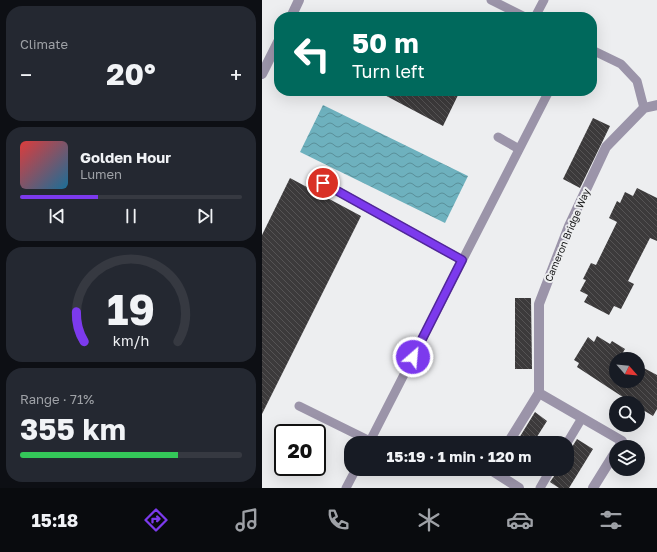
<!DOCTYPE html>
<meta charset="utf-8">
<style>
:root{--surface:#171b24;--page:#242831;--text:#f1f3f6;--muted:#9ea1a6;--line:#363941;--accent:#7c3aed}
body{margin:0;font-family:"Golos Text",sans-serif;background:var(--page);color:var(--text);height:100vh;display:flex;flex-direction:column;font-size:15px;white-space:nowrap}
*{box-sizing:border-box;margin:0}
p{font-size:13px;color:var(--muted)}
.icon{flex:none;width:22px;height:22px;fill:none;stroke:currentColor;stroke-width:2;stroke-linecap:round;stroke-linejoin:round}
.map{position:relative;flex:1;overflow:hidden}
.details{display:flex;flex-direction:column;gap:6px;padding:6px;background:#0d0f14;width:262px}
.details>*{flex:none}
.banner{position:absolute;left:12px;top:12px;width:323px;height:84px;border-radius:16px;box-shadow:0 4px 16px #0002;background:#00695c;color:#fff;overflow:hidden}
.needle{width:26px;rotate:117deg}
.tools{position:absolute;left:347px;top:352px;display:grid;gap:8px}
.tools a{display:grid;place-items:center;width:36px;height:36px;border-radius:50%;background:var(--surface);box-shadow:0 4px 16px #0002;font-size:20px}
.speed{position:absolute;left:12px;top:424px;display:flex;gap:8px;font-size:20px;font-weight:700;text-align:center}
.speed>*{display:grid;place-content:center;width:52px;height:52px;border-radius:50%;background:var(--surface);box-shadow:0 4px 16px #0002;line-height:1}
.speed .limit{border:2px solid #111;border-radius:6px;background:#fff;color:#111}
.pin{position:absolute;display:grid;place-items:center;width:34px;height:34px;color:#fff;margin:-17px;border:2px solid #fff;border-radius:50%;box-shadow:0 1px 4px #0007}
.me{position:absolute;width:44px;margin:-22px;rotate:27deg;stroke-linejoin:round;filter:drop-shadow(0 0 3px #0008)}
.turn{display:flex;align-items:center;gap:14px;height:84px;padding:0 12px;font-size:18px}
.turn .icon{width:52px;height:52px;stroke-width:2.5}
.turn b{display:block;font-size:28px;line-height:34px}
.big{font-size:30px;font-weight:700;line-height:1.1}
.details .widget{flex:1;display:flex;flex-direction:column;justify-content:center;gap:6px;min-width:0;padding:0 14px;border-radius:16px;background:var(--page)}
.details .dial{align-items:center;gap:0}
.dial svg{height:104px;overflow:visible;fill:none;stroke:var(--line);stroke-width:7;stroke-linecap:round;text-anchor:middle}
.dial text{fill:var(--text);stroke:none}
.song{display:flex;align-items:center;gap:12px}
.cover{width:48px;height:48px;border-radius:6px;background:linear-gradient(135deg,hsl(0 70% 55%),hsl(200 70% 35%))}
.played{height:4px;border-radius:2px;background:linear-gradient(90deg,var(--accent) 35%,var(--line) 35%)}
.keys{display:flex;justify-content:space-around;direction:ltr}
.heat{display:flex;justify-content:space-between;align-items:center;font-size:22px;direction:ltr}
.charge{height:6px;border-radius:3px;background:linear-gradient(90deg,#34c759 71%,var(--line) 0)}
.trip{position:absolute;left:82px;top:436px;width:230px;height:40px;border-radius:16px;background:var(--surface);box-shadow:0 4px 16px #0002;font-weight:700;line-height:40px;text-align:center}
.dock{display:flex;height:64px;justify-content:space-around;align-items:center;background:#090b0e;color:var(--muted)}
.dock .icon{width:28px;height:28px}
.dock .selected{color:var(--accent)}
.dock b{font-size:18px;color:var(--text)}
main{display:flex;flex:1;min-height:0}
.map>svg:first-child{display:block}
</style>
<main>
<section class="details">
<div class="widget"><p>Climate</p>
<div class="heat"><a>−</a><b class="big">20°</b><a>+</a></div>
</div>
<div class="widget">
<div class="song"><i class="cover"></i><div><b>Golden Hour</b><p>Lumen</p></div></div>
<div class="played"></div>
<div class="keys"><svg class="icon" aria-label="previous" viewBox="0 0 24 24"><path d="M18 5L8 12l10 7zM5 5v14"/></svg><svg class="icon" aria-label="pause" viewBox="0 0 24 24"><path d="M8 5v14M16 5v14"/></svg><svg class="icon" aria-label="next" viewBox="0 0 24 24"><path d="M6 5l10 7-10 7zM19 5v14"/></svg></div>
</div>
<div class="widget dial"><svg viewBox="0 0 100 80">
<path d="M14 69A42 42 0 1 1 86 69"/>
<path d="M14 69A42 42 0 0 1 8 46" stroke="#7c3aed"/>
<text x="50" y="56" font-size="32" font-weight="700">19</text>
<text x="50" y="72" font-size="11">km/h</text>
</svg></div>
<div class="widget"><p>Range · 71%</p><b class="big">355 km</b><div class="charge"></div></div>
</section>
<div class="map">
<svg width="395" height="488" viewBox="0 0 395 488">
<defs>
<pattern id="water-waves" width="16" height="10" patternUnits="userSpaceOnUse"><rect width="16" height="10" fill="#6eb1be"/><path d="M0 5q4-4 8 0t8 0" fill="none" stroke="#598f99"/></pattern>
<pattern id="building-back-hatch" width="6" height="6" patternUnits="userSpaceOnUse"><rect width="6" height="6" fill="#3c3a3b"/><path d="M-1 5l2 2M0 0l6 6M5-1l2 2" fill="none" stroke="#555354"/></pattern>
</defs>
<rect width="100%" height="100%" fill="#edeef0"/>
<!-- water -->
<path fill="url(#water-waves)" d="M 61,105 L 206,176 L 183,223 L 38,152 Z"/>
<!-- building -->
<path fill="url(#building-back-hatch)" d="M 115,91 L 198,91 L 181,126 Z
M 331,118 L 348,126 L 318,188 L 301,179 Z
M 28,178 L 99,216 L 0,414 L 0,235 Z
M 375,188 L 395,198 L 395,241 L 388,238 L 366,281 L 372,284 L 359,309 L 352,306 L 347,315 L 322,302 L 326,295 L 318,291 L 324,280 L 321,279 L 329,263 L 334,265 L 355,222 L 347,218 L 355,201 L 358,203 L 363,192 L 371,196 Z
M 253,298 L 269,298 L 270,369 L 253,369 Z
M 335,336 L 348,344 L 350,341 L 363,349 L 360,354 L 367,359 L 354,359 L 354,381 L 376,381 L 376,365 L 395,375 L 395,409 L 391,416 L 376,407 L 376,403 L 370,403 L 315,367 L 317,363 L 312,360 L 326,337 L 332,342 Z
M 273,412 L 285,421 L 271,443 L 254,443 Z
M 315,439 L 331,449 L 307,488 L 297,488 L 288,482 L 297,469 L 305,469 L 305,455 Z"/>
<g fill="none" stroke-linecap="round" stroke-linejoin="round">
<!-- lane -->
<path stroke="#9b94a9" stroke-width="9" d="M 229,0 L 263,17
M 273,17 L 282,0
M 330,50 L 359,64 L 375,81 L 382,108
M 236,137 L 257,149
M 61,183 L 200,260
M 37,406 L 108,441
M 107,443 L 287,91
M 305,443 L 320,418
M 84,488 L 94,469
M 278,488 L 289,469"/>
<!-- street -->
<path stroke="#9b94a9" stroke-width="10" d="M 29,17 L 37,0
M 0,74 L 17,40
M 277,393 L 360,441 L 357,447
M 246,443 L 277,393 L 277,304 L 307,226 L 344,147 L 382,108 L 395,105
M 230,469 L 229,470 L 257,488
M 331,488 L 354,451"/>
</g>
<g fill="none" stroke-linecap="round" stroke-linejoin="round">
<!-- route casing -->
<g stroke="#51269a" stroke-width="10">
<path id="route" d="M 61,183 L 200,260 L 151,357"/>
</g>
<!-- route -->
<use href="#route" stroke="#7c3aed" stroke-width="7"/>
</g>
<g text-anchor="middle" stroke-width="4" stroke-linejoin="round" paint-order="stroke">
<!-- street labels -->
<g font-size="10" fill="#161617" stroke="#edeef0">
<text transform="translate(305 235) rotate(-67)" y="4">Cameron Bridge Way</text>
</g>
</g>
</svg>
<div class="tools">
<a><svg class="needle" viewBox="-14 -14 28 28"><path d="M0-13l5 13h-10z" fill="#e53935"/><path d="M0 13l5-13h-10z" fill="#9ea1a6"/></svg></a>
<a><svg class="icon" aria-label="search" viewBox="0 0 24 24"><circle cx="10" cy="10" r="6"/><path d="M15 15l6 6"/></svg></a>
<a><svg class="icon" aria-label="layers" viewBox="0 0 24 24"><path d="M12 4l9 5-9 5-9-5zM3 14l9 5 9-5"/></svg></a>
</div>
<div class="speed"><div class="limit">20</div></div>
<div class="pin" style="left:61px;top:183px;background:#d93025"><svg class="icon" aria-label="arrive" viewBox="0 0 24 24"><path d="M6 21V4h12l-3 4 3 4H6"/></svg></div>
<svg class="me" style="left:151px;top:357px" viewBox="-20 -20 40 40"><circle r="17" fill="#7c3aed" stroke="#fff" stroke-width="3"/><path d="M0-11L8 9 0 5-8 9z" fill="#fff"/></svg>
<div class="trip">15:19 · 1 min · 120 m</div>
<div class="banner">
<div class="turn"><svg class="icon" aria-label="left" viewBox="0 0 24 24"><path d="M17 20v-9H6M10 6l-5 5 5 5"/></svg><div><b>50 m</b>Turn left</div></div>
</div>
</div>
</main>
<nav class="dock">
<b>15:18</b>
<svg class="icon selected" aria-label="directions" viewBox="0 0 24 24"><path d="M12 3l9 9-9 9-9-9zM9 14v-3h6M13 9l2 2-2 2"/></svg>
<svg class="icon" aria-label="music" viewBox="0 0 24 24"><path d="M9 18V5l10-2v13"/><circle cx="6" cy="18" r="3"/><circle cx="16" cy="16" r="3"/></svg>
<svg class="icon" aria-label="phone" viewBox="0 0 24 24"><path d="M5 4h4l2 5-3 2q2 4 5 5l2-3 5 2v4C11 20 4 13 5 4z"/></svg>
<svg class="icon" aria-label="climate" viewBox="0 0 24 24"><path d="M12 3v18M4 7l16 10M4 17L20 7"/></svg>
<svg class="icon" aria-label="car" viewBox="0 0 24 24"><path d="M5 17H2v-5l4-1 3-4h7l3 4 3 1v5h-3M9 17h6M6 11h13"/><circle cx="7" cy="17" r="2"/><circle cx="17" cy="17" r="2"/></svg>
<svg class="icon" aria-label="filters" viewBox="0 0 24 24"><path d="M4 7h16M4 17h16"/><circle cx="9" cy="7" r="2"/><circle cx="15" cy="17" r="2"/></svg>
</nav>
